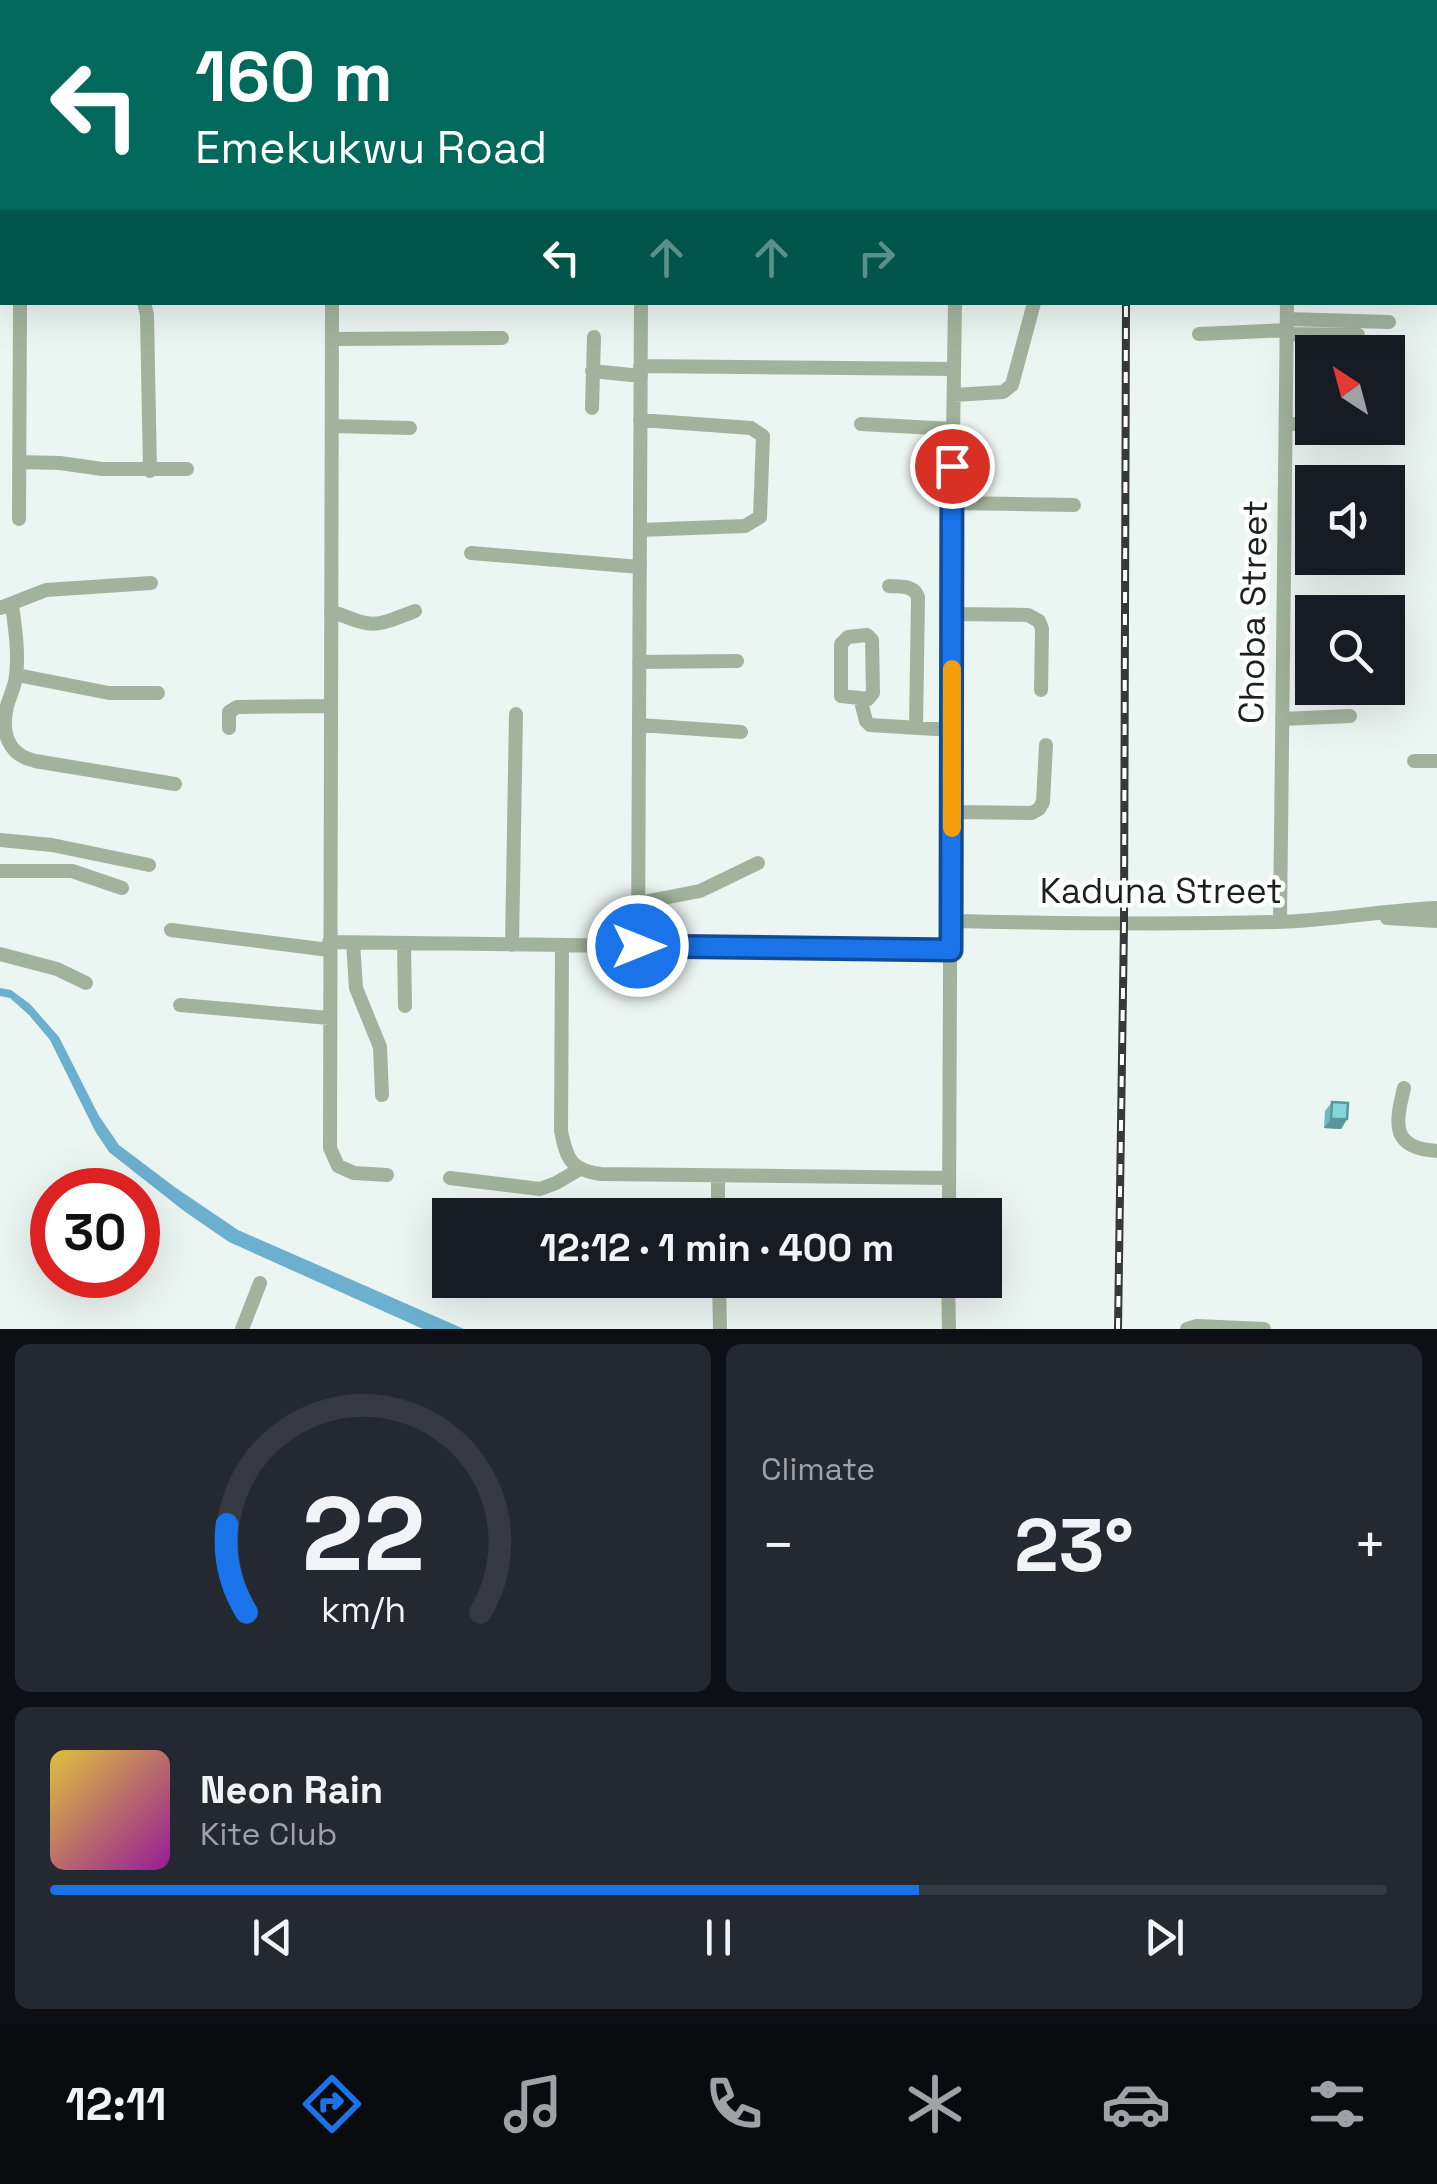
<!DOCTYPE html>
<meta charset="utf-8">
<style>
:root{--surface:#171b24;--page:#242831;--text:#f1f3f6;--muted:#9ea1a6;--line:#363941;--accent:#1a73e8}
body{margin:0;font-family:"Space Grotesk",sans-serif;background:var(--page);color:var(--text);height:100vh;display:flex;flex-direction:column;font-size:38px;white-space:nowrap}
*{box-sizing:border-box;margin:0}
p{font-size:32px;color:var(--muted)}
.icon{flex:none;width:55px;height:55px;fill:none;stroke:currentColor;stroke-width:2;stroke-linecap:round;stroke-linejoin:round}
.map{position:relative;height:1329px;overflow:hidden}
.drawer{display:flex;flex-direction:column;gap:15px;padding:15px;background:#0d0f14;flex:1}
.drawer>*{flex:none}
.banner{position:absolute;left:0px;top:0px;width:1438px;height:305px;box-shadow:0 10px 40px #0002;background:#00695c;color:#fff;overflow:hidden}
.needle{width:65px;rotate:324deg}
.buttons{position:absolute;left:1295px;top:335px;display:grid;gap:20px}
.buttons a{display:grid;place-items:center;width:110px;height:110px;border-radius:0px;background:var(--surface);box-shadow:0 10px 40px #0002;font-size:50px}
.speed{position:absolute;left:30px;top:1168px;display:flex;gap:20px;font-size:50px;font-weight:700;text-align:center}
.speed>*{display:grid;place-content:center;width:130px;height:130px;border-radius:50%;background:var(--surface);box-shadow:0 10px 40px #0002;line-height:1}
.speed .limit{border:15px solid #d22;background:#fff;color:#111}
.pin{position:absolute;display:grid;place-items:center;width:85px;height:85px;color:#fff;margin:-42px;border:5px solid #fff;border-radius:50%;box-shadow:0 2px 10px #0007}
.me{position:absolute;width:110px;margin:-55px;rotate:90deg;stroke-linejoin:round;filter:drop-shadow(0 0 8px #0008)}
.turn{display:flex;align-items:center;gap:35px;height:210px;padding:0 30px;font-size:45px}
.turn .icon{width:130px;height:130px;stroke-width:2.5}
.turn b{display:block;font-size:70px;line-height:85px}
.lanes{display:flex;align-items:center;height:95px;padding:0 30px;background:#0003;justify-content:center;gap:50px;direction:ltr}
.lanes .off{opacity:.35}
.big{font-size:75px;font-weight:700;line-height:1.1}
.drawer .tile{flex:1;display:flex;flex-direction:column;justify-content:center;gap:15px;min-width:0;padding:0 35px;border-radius:15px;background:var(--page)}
.drawer .dial{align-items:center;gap:0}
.dial svg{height:260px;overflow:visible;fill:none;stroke:var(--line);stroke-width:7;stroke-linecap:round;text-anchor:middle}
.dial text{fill:var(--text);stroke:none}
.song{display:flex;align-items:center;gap:30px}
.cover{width:120px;height:120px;border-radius:15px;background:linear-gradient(135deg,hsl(50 70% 55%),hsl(300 70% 35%))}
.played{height:10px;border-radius:5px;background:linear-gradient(90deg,var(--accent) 65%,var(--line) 65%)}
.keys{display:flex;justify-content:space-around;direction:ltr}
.heat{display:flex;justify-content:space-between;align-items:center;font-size:55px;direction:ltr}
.drawer .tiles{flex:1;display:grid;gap:15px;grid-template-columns:1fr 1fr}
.tile:last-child{grid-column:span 2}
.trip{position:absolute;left:432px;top:1198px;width:570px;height:100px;border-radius:0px;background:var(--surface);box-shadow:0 10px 40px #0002;font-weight:700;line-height:100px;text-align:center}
.dock{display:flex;height:160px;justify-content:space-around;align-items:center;background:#090b0e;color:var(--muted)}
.dock .icon{width:70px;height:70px}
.dock .on{color:var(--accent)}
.dock b{font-size:45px;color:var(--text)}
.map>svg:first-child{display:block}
</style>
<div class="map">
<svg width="1437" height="1329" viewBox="0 0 1437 1329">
<rect width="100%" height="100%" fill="#ebf5f1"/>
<!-- water -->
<path fill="#6cafce" d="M 0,988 L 11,990 L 30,1004 L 59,1037 L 99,1116 L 119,1145 L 176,1188 L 238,1230 L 464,1329 L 423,1329 L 229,1242 L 184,1211 L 109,1152 L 95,1131 L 50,1040 L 29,1015 L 10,998 L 0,996 Z"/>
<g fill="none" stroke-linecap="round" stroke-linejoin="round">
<!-- minor -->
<path stroke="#a1b39d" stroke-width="14" d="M 642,2 L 642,0
M 818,2 L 818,0
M 959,2 L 959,0
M 1291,2 L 1291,0
M 0,26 L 2,26
M 1435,48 L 1437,48
M 0,193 L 2,193
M 0,254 L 2,254
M 144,302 L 147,315 L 150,471
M 332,302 L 330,1148 L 338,1166 L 354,1173 L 387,1175
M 1287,319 L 1389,322
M 1199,334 L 1287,330
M 1287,334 L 1358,335
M 332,339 L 502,338
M 640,366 L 954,369
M 592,371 L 641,376
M 954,395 L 1003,392 L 1012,385 L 1034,303
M 592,408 L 594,337
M 861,424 L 953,429
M 1286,424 L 1312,424
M 332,426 L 410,428
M 19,462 L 60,463 L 102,469 L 187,469
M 952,503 L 1074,505
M 19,519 L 20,302
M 640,530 L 745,526 L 760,517 L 763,436 L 751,428 L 640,420
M 471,553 L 640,567
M 889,586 C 901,587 914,585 918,597 L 916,728
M 12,605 C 15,627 19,653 16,676 C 15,686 10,696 7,706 C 1,733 8,755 35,761 L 175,784
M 0,608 L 46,590 L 151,583
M 331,611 C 375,628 371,628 415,611
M 953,614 L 1028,615 L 1039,621 L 1042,629 L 1041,690
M 639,662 L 737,661
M 17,675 L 109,693 L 158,693
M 860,698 L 868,699 L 873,693 L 872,640 L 867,635 L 848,637 L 841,644 L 841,696 L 860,698 L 866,721 L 870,725 L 952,730
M 1282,719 L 1350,716
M 639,725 L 741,732
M 229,728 L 229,712 L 237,707 L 330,706
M 1414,761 L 1437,761
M 952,812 L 1032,813 L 1039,809 L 1043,802 L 1046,745
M 0,840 L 52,845 L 149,865
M 0,871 L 72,871 L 122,888
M 638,903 L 700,891 L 758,863
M 1387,918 L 1437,921
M 951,921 C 1059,923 1168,925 1276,922 C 1330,921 1383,910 1437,908
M 1280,922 L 1287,302
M 171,930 L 329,950
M 329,942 L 951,950
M 353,943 L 356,988 L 380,1047 L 382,1095
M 404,943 L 405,1006
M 512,945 L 516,714
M 562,945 L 561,1131 C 567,1160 571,1170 601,1174 L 949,1178
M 638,946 L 641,302
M 0,954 L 57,969 L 86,983
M 180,1005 L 329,1018
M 1404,1088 C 1395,1125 1391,1148 1437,1151
M 718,1176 L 718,1215
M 450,1178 L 540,1189 L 556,1183 L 580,1169
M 949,1215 L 952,503 L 955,302
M 719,1280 L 720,1329
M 948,1280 L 949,1329
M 242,1329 L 260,1283
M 1187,1329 L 1197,1326 L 1264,1329"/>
<!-- rail casing -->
<g stroke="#353937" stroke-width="8">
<path id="rail" d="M 1127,2 L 1127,0
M 1118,1329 L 1124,923 L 1126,302"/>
</g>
<!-- rail -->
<use href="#rail" stroke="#fff" stroke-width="4" stroke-dasharray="11" stroke-linecap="butt"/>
</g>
<!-- wall -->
<path fill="#71b9bc" d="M 1332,1102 L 1347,1119 L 1341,1129 L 1324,1128 L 1325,1111 Z"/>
<!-- shaded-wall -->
<path fill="#5c9699" d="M 1331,1119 L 1347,1119 L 1341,1129 L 1324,1128 Z"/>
<!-- building -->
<path fill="#83d7db" stroke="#5c9699" stroke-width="2.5" d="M 1332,1102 L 1348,1103 L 1347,1119 L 1331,1119 Z"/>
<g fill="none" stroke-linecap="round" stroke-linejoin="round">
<!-- route casing -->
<g stroke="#114b97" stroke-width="25">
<path id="route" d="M 638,946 L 951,950 L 952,466"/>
</g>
<!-- route -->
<use href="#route" stroke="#1a73e8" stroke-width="18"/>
<!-- slow -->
<path stroke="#f59e0b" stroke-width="18" d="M 952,828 L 952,669"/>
</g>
<g text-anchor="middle" stroke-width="9" stroke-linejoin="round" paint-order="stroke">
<!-- street labels -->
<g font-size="35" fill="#1d201f" stroke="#fff">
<text transform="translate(1253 612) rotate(-89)" y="12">Choba Street</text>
<text x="1161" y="903">Kaduna Street</text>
</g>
</g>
</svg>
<div class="buttons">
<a><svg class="needle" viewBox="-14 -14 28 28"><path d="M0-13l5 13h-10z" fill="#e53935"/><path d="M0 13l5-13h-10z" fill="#9ea1a6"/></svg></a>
<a><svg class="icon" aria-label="sound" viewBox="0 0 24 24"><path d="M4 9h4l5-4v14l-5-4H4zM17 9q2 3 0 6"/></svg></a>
<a><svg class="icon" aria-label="search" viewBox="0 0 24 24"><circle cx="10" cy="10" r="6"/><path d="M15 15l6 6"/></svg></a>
</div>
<div class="speed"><div class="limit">30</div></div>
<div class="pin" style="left:952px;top:466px;background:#d93025"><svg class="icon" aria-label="arrive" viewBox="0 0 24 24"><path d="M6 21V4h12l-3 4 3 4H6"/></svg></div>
<svg class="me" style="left:638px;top:946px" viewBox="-20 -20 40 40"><circle r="17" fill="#1a73e8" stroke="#fff" stroke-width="3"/><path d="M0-11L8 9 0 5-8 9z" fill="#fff"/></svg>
<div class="trip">12:12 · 1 min · 400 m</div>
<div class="banner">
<div class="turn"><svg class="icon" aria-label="left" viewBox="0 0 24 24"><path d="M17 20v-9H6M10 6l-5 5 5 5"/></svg><div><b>160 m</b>Emekukwu Road</div></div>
<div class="lanes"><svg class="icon" aria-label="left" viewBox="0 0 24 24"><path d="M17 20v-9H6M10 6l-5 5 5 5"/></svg><svg class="icon off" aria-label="ahead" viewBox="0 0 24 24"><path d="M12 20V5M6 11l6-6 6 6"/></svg><svg class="icon off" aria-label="ahead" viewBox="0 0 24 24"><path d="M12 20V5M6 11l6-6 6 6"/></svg><svg class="icon off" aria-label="right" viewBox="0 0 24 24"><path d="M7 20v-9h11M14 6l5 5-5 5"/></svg></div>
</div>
</div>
<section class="drawer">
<div class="tiles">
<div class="tile dial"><svg viewBox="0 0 100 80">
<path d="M14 69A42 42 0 1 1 86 69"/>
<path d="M14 69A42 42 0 0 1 8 42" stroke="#1a73e8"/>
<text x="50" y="56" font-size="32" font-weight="700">22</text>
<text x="50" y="72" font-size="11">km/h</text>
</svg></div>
<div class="tile"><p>Climate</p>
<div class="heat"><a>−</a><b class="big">23°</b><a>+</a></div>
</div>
<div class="tile">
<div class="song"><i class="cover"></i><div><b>Neon Rain</b><p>Kite Club</p></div></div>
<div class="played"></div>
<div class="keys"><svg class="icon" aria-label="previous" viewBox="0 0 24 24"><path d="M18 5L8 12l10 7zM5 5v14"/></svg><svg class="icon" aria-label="pause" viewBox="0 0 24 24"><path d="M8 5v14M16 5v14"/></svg><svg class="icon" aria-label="next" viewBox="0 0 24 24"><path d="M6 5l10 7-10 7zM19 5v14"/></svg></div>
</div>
</div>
</section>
<nav class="dock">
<b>12:11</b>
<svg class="icon on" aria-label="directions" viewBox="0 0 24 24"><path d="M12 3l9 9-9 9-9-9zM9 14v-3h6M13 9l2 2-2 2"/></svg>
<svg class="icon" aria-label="music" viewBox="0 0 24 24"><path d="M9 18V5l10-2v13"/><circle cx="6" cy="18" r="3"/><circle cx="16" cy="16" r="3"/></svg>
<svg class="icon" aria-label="phone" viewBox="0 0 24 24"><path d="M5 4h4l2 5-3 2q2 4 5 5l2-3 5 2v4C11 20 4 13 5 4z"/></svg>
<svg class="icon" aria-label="climate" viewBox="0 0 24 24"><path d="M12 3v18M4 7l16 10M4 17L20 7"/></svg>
<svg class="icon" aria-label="car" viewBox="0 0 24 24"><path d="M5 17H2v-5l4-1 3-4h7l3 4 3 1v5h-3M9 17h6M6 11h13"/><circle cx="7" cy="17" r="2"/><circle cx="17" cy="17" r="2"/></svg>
<svg class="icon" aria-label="filters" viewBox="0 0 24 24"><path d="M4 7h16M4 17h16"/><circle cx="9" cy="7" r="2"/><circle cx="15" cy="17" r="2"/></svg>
</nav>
